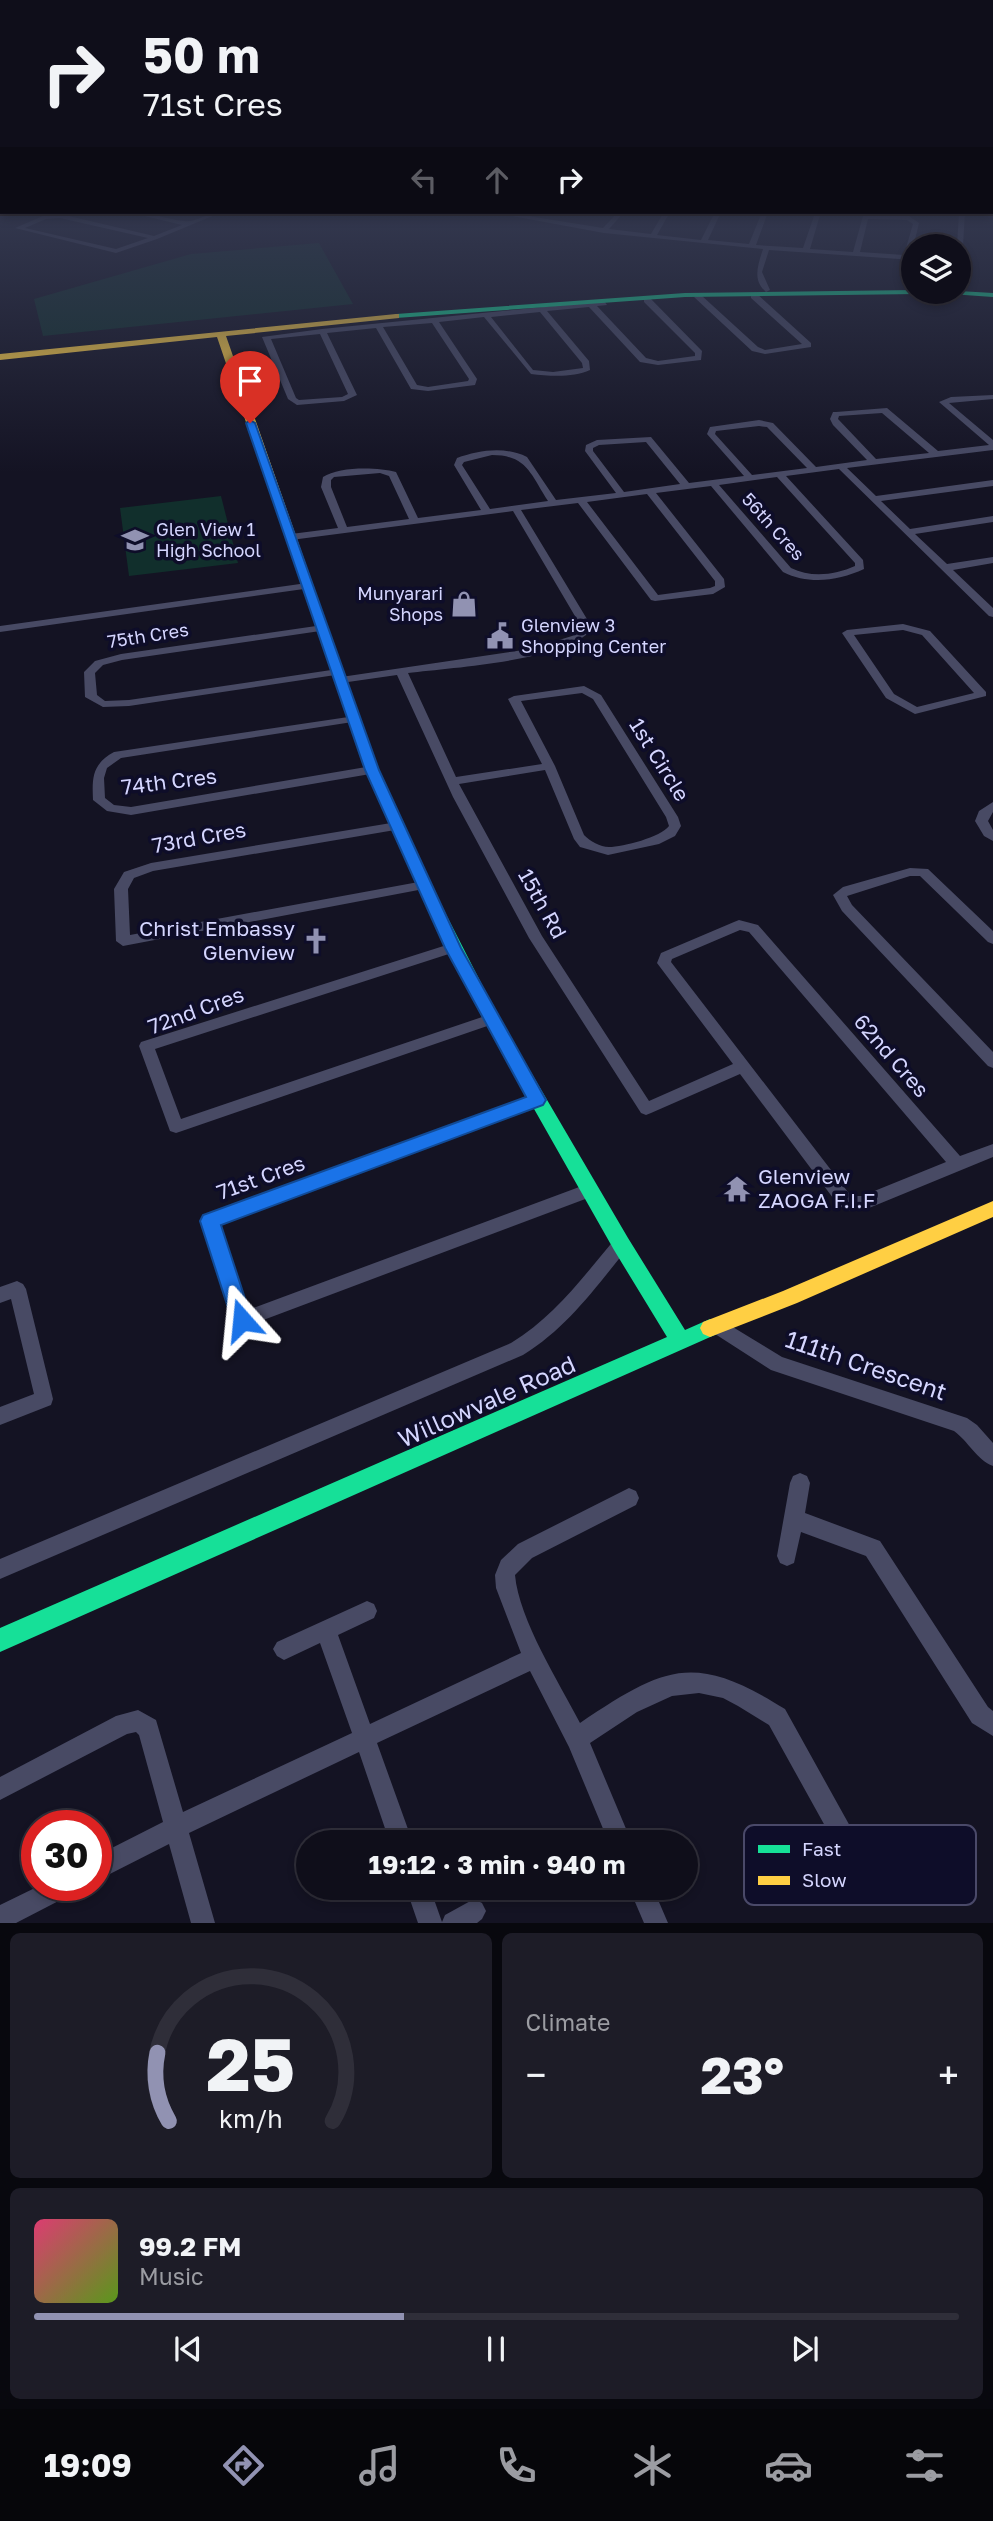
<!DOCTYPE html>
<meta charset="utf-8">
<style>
:root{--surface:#0f0e1a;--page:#1d1c27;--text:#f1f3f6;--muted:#9b9ca2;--line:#2f2e39;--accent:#9192b2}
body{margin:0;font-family:"Golos Text",sans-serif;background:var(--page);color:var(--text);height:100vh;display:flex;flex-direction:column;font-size:26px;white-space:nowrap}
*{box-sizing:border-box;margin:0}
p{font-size:23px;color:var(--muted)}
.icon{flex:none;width:38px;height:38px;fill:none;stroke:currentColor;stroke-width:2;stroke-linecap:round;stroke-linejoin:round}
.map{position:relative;height:1923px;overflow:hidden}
.sheet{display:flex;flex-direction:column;gap:10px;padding:10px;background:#08080e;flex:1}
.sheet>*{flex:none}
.top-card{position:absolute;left:0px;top:0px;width:994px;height:214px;box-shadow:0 4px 10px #0003,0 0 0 2px var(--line);background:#0f0e1a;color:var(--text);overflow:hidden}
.tools{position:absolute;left:901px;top:234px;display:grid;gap:14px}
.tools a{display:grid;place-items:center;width:70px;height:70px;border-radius:50%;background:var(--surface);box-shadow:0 4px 10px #0003,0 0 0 2px var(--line);font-size:35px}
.speed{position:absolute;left:21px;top:1810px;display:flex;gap:14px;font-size:35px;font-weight:700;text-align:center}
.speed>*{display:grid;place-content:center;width:91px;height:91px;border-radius:50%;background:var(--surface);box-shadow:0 4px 10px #0003,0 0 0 2px var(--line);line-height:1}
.speed .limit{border:10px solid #d22;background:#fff;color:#111}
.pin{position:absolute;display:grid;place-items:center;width:60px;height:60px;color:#fff;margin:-72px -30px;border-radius:50% 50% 50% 0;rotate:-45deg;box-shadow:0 0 7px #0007}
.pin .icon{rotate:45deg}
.me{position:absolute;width:77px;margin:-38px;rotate:342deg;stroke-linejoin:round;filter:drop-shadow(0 0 5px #0008)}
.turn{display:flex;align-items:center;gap:24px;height:147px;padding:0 28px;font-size:32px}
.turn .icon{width:91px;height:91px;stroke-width:2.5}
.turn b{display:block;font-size:49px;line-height:60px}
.lanes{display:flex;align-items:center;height:66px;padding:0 28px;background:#0003;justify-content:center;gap:35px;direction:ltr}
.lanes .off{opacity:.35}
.big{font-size:52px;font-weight:700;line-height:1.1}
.sheet .card{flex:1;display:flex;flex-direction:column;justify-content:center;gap:10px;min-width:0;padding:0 24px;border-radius:10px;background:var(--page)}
.sheet .dial{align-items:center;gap:0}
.dial svg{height:182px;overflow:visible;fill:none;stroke:var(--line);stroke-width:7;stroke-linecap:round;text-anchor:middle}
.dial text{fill:var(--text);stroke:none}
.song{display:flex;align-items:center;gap:21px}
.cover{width:84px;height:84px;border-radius:10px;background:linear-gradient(135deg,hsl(340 70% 55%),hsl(90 70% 35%))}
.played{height:7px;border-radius:4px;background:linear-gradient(90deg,var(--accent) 40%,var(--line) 40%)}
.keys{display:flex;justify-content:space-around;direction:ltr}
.heat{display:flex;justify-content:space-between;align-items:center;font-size:38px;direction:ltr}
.sheet .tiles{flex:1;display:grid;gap:10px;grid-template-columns:1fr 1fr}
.card:last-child{grid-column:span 2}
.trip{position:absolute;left:296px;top:1830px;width:402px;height:70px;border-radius:35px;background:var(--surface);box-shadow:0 4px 10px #0003,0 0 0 2px var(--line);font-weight:700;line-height:70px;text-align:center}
.menu{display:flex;height:112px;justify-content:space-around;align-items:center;background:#06060a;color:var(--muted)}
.menu .icon{width:49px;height:49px}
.menu .active{color:var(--accent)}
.menu b{font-size:32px;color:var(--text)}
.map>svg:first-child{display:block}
</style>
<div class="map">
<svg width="993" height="1923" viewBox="0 0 993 1923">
<rect width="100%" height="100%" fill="#141323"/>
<!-- green -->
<path fill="#112f2c" d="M 319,243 L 353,304 L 43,336 L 34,299 L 191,254 Z
M 221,496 L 238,563 L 129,576 L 120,508 Z"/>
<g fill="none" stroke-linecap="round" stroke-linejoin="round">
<!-- street -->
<path fill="#484a64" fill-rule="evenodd" d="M 0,204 L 2,204 L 2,206 L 0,207 Z
M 128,212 C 147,211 165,219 184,221 C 197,223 209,211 222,212 L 157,239 L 116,253 L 15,228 L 43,216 L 60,214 L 154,236 L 182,225 ZM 60,218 L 148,238 L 116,249 L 25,228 L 46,219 Z
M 491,212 L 503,212 L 603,228 L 618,212 L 624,212 L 609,229 L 651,234 L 664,212 L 670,212 L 657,235 L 701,240 L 715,212 L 721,212 L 708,240 L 749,244 L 762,212 L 768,212 L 756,245 L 803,248 L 814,216 L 810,212 L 817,212 L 820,215 L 810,249 L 853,252 L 863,216 L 909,216 L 919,223 L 911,256 L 914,256 L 914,260 L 769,250 L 762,272 L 770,290 L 766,292 C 752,280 758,265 763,249 L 604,233 ZM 868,219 L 907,220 L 913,224 L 904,255 L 860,252 Z
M 959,212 L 965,212 L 962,261 L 959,263 L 959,247 L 957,247 Z
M 751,294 L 757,294 L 811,343 L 811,347 L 765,354 L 752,351 L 694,297 L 701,295 L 758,347 L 765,350 L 802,344 L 751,298 Z
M 644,298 L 650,298 L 702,351 L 701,360 L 658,365 L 640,362 L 589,307 L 547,311 L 589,361 L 590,370 C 573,378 549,376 531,374 L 484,317 L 439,322 L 477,379 L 475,385 L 428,391 L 411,389 L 376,328 L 327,333 L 357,395 L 344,401 L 297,405 L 288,399 L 262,337 L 322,329 L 604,301 L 607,305 L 597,306 L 646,358 L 658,361 L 695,356 L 695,353 L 644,302 ZM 540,312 L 582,363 L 583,368 L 553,372 L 533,370 L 491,317 ZM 432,323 L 469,379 L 468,381 L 428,387 L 417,385 L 383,327 ZM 320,334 L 348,394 L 342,397 L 299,400 L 296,398 L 271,339 Z
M 993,395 L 993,399 L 949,403 L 993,440 L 993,450 L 847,468 L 876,496 L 993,480 L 993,486 L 881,501 L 910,529 L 993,516 L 993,522 L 915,534 L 947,564 L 993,557 L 993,563 L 953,570 L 993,608 L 993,617 L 989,616 L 839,469 L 786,476 L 863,560 L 864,569 C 838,581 809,585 783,572 L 711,486 L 656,493 L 724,579 L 725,587 L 713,594 L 655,601 L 651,600 L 578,503 L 521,510 L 593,629 C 561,662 454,667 408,673 L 456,777 L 542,764 L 508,699 L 514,696 L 584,686 L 601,695 L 678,817 L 681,826 L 675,836 L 659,844 L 608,855 L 580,847 L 574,839 L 545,770 L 459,784 L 542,936 L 649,1101 L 733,1064 L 657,963 L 661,953 L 734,922 L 739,920 L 758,925 L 960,1156 L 993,1144 L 993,1157 L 869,1208 L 850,1211 L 839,1206 L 740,1074 L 651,1113 L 646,1115 L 641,1113 L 529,938 L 453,797 L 397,675 L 341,683 L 335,680 L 341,677 L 530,649 L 572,636 L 582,628 L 513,511 L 291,540 L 286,537 L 291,534 L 338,528 L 321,487 L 323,477 C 339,466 378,467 396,472 L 418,518 L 481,510 L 454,465 L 457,458 C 479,450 505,446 527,457 L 556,500 L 616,493 L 585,451 L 586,445 L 597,440 L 651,437 L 689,483 L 744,476 L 707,434 L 710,427 L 759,420 L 773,423 L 816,467 L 867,460 L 833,425 L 830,419 L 833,412 L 836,412 L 887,408 L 938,451 L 989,445 L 939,402 L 951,397 ZM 882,413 L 929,453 L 876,459 L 838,419 L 839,416 ZM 759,426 L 767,427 L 807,468 L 752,475 L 715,434 L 716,431 ZM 646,442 L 680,484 L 624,492 L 593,451 L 593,448 L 599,445 ZM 492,455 C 527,455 531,475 548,501 L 490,509 L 462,465 L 464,462 ZM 380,473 L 389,476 L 409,519 L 347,527 L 331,487 L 331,480 L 334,477 ZM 777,477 L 855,563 L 855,566 C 835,575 811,578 791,568 L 719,485 ZM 647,494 L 715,581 L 715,586 L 710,588 L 658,595 L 587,502 ZM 582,693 L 593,699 L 666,817 L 669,826 C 661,837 623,847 609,847 C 600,847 590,841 584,835 L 555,766 L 521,701 ZM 740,930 L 749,932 L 946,1162 L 862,1196 L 851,1196 L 671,962 L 672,959 Z
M 307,583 L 312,586 L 311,588 L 0,632 L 0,626 Z
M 903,624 L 930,631 L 986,692 L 986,696 L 915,714 L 886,698 L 842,633 L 847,630 ZM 903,630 L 922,635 L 974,693 L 917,707 L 894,694 L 854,635 Z
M 323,625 L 328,628 L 327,630 L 122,660 L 103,665 L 95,673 L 97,695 L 105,701 L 129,700 L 338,669 L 342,670 L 342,674 L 129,706 L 103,707 L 85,697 L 84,672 L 95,661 L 121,654 Z
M 355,716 L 359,717 L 359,721 L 121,758 L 107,768 L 104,778 L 105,798 L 114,805 L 131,807 L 372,766 L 376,767 L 378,770 L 376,773 L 131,815 L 107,811 L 93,800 C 92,778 92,764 114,752 Z
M 993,802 L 993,812 L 988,821 L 993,830 L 993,841 L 984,836 L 975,821 L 979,811 Z
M 397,822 L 403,826 L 401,829 L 153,871 L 134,878 L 128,889 L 130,935 L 424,881 L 429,882 L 431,885 L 429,888 L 123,946 L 116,941 L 114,889 L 124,872 L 151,863 Z
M 910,868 L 928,869 L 993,931 L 993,944 L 988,942 L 920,876 L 910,876 L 847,896 L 852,905 L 993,1052 L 993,1068 L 988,1066 L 842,911 L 833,895 L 843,887 Z
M 453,943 L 460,948 L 458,951 L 155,1049 L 181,1119 L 491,1014 L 496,1015 L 498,1019 L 496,1023 L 182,1131 L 176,1133 L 170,1131 L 139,1046 L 141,1042 Z
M 537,1094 L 542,1096 L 545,1100 L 542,1104 L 220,1225 L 248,1310 L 590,1183 L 596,1185 L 598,1190 L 596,1195 L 242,1328 L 236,1326 L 202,1221 L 204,1216 Z
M 621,1237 L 627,1239 L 629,1244 L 627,1249 C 595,1288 567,1328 523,1355 L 0,1579 L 0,1559 L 511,1343 C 554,1317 583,1277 615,1239 Z
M 17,1281 L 23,1284 L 26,1289 L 53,1399 L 51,1405 L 0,1425 L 0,1407 L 34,1394 L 11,1299 L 0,1303 L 0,1287 Z
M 718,1318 L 782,1357 L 967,1418 L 977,1425 L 993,1443 L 993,1466 C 977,1460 968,1441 954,1431 L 771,1370 L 712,1332 L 709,1326 L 712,1320 Z
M 800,1473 L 807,1476 L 810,1483 L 805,1513 L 880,1541 L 988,1707 L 993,1711 L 993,1736 L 972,1723 L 866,1556 L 801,1532 L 794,1563 L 787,1566 L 780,1563 L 777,1556 L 790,1483 L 793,1476 Z
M 629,1488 L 636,1491 L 639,1498 L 636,1505 L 532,1558 L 515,1575 C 519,1620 559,1682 580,1723 C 665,1666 694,1652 785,1709 L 881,1882 L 885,1890 L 881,1898 L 873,1902 L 865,1898 L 769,1725 L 738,1706 L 723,1698 L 699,1693 L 672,1696 L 637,1712 L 590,1743 L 632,1843 L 609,1843 L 569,1747 L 530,1671 L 377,1743 L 413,1843 L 390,1843 L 359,1752 L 189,1833 L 215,1923 L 191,1923 L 169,1844 L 96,1881 L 96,1856 L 163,1822 L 139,1735 L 136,1732 L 127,1734 L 0,1800 L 0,1777 L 116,1716 L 138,1710 L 156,1720 L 183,1812 L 352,1733 L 320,1643 L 284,1660 L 277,1656 L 273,1649 L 277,1642 L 367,1601 L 374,1604 L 377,1611 L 374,1618 L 338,1635 L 370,1724 L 521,1653 L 496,1588 L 495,1575 L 501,1560 L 518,1544 Z
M 41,1885 L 78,1885 L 74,1893 L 16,1923 L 0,1923 L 0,1905 Z
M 406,1888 L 430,1888 L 442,1922 L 445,1915 L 474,1899 L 482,1903 L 486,1911 L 482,1919 L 477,1923 L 418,1923 Z
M 629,1888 L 653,1888 L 668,1923 L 644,1923 Z"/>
<!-- fast -->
<path fill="#16e098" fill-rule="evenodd" d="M 914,290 L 917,294 L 685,297 L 396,318 L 392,316 L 396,314 L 685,293 Z
M 959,291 L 993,293 L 993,297 L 922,292 Z
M 319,615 L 325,619 L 379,770 L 431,885 L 499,1018 L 628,1238 L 685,1330 L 710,1319 L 717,1322 L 720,1328 L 717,1334 L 0,1652 L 0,1628 L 667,1337 L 614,1250 L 483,1019 L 417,885 L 365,770 L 313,619 Z"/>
<!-- slow -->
<path fill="#ffcf43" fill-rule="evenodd" d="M 396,314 L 399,314 L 399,318 L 226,336 L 325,619 L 319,623 L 313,619 L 217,337 L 0,360 L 0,354 Z
M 993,1201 L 993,1217 L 797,1303 L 710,1337 L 703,1334 L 700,1328 L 703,1322 L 783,1291 Z"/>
</g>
<!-- sky -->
<linearGradient id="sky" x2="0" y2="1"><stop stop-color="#0b0a13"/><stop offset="0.43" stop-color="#343950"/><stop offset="1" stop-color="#343950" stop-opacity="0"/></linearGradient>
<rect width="993" height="473" fill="url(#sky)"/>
<!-- route -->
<path fill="#1a73e8" stroke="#114b97" stroke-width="2" d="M 250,420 L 255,423 L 379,770 L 461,948 L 546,1100 L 543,1105 L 221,1225 L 252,1320 L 249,1326 L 242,1329 L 235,1326 L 232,1320 L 200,1221 L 203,1215 L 526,1097 L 445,948 L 365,770 L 246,423 Z"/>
<!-- icons -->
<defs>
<g id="school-bare" transform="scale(2.1)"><path d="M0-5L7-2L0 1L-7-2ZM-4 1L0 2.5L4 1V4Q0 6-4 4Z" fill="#9192b2" stroke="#0e0d29" stroke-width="2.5" paint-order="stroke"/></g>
<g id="shop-bare" transform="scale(2.1)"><path d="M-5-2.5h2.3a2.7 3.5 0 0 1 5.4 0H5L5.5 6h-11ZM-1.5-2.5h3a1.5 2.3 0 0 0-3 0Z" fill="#9192b2" stroke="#0e0d29" stroke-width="2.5" paint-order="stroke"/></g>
<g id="civic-bare" transform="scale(2.1)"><path d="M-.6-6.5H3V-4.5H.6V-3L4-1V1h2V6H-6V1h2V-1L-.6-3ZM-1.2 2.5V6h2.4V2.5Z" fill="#9192b2" stroke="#0e0d29" stroke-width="2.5" paint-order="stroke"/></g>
<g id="church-bare" transform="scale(2.1)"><path d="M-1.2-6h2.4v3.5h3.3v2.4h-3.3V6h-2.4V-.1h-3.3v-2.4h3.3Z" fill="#9192b2" stroke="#0e0d29" stroke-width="2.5" paint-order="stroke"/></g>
<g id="temple-bare" transform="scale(2.1)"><path d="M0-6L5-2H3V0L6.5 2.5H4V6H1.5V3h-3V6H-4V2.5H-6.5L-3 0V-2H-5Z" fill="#9192b2" stroke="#0e0d29" stroke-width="2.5" paint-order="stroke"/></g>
</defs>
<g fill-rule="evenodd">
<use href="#school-bare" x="135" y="540"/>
<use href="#shop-bare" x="464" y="604"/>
<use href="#civic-bare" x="500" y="636"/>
<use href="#church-bare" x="316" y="941"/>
<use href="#temple-bare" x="737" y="1189"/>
</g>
<g text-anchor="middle" stroke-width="7" stroke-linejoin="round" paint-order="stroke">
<!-- far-street labels -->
<g font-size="18" fill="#d5d6ff" stroke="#0e0d29">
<text transform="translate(773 527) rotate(48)" y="6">56th Cres</text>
<text transform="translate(148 636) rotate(-9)" y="6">75th Cres</text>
</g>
<!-- far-poi labels -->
<g font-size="18" fill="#d5d6ff" stroke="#0e0d29" text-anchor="start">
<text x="156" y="536">Glen View 1<tspan x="156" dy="21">High School</tspan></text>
<text x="443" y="600" text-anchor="end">Munyarari<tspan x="443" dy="21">Shops</tspan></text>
<text x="521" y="632">Glenview 3<tspan x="521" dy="21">Shopping Center</tspan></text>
</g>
<!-- street labels -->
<g font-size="21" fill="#d5d6ff" stroke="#0e0d29">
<text transform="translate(659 760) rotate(58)" y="7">1st Circle</text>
<text transform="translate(169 782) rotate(-7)" y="7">74th Cres</text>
<text transform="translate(199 838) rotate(-10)" y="7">73rd Cres</text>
<text transform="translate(542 904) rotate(61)" y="7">15th Rd</text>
<text transform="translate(196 1011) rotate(-20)" y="7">72nd Cres</text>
<text transform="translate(891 1056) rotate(49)" y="7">62nd Cres</text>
<text transform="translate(261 1178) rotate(-20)" y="7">71st Cres</text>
</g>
<!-- poi labels -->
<g font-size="21" fill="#d5d6ff" stroke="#0e0d29" text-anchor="end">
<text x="295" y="936">Christ Embassy<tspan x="295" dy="24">Glenview</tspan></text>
<text x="758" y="1184" text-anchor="start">Glenview<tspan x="758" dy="24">ZAOGA F.I.F</tspan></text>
</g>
<!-- near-street labels -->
<g font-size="24" fill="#d5d6ff" stroke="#0e0d29">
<text transform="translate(866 1366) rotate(19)" y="8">111th Crescent</text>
<text transform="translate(487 1402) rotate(-24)" y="8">Willowvale Road</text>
</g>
</g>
<!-- legend -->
<rect x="744" y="1825" width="232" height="80" rx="10" fill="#0e0d29" stroke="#4a4969" stroke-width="2"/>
<rect x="758" y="1845" width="32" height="8" fill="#16e098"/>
<rect x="758" y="1876" width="32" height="9" fill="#ffcf43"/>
<g font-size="19" fill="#d5d6ff">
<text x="802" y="1856">Fast</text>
<text x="802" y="1887">Slow</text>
</g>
</svg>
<div class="tools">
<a><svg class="icon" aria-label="layers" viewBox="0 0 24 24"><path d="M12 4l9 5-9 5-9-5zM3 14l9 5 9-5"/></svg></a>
</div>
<div class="speed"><div class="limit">30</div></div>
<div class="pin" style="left:250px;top:423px;background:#d93025"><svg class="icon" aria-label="arrive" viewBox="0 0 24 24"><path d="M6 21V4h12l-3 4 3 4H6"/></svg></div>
<svg class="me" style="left:242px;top:1320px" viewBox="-20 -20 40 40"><path d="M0-17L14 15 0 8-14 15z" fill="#1a73e8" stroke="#fff" stroke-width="4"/></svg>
<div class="trip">19:12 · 3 min · 940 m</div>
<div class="top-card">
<div class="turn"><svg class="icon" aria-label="right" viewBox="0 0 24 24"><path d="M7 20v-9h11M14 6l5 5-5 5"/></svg><div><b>50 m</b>71st Cres</div></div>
<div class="lanes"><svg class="icon off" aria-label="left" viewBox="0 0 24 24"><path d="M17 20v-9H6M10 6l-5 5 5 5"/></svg><svg class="icon off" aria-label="ahead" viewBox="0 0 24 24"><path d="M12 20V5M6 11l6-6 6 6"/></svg><svg class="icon" aria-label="right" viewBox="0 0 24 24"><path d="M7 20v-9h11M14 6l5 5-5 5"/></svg></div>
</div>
</div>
<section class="sheet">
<div class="tiles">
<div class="card dial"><svg viewBox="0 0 100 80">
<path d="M14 69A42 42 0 1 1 86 69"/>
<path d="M14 69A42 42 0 0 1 9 39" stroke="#9192b2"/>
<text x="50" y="56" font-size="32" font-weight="700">25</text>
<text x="50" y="72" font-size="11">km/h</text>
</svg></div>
<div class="card"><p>Climate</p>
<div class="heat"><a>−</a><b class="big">23°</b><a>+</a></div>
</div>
<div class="card">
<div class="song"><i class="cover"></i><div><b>99.2 FM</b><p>Music</p></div></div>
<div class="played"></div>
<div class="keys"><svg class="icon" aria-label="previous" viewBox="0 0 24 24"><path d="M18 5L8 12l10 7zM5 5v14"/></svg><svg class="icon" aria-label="pause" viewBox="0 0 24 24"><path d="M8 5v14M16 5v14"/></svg><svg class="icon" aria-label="next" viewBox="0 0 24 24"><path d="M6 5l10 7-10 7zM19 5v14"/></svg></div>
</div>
</div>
</section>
<nav class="menu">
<b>19:09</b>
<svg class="icon active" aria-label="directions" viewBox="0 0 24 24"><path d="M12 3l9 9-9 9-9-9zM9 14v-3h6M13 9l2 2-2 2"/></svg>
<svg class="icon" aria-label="music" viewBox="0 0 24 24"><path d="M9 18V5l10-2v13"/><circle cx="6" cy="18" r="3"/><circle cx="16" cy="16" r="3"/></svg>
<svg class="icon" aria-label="phone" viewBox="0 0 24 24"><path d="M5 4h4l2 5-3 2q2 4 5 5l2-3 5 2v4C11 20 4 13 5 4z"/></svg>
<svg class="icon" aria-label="climate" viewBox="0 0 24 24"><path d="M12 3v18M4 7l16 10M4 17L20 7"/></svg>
<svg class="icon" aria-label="car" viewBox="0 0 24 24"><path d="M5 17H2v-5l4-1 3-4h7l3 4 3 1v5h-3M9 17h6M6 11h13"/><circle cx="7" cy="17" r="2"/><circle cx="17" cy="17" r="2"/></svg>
<svg class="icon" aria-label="filters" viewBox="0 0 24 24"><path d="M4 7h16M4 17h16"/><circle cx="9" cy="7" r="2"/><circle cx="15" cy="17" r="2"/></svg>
</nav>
